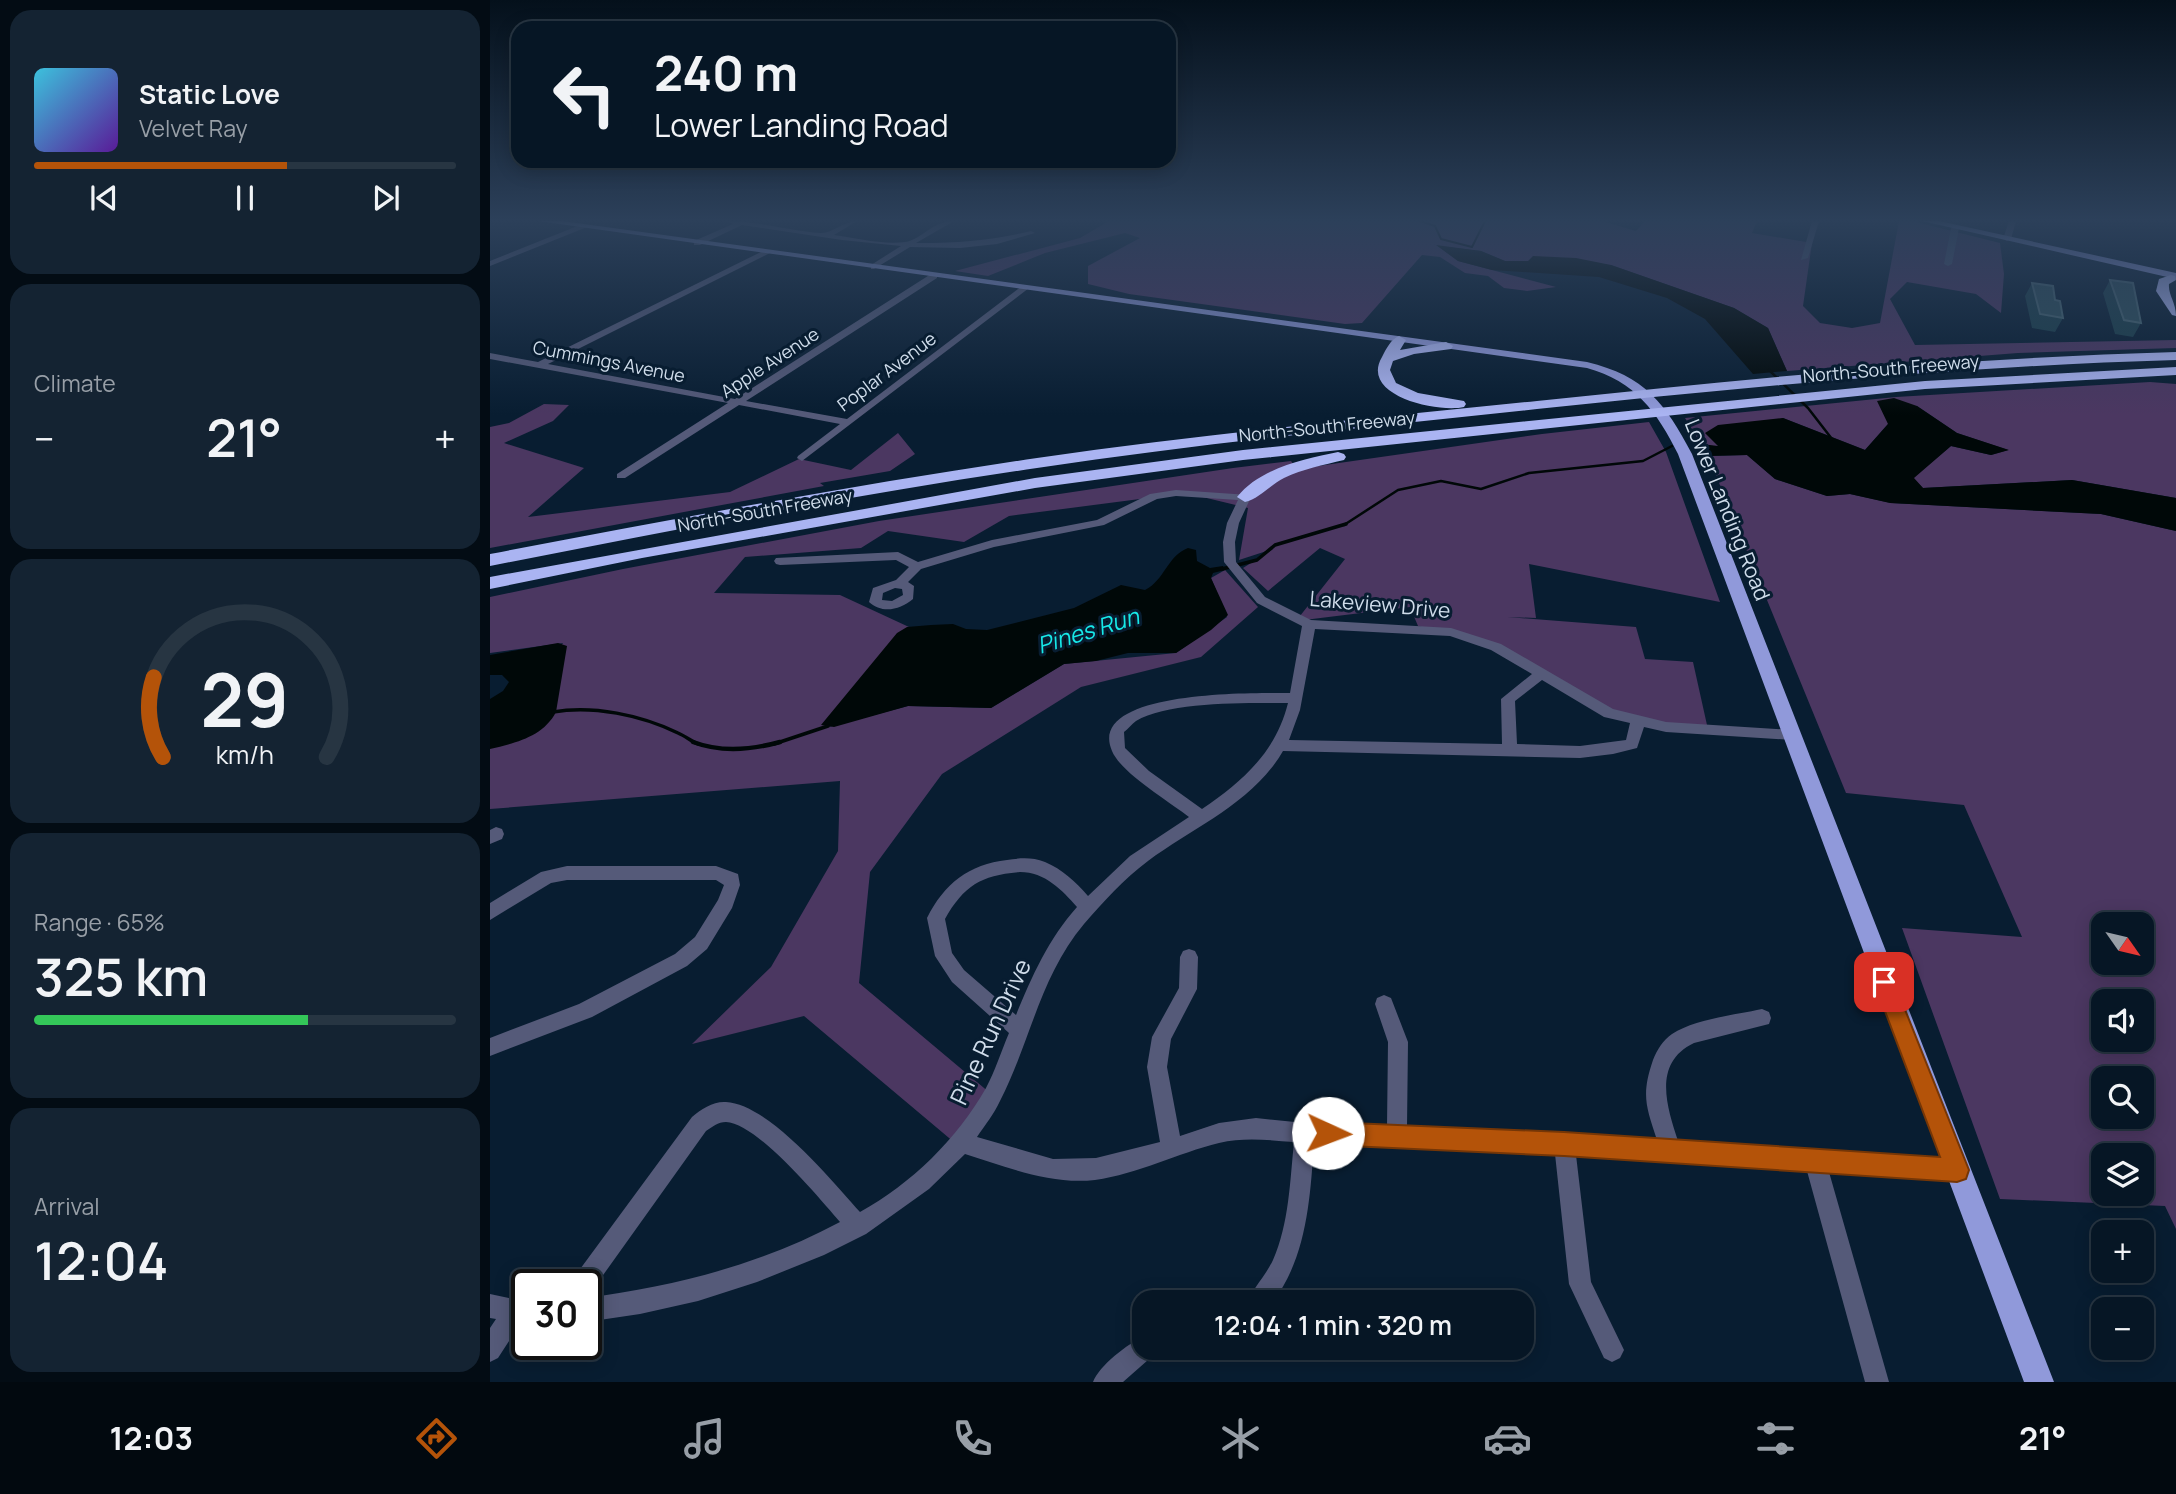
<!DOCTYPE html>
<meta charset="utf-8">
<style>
:root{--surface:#061625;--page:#142332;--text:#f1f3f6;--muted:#989fa7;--line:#273542;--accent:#b45309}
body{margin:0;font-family:Manrope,sans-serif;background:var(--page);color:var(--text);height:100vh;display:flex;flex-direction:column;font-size:26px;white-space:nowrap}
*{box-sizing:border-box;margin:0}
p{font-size:23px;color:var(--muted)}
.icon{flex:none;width:38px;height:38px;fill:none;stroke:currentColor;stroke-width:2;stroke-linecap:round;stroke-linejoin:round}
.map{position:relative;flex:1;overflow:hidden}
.side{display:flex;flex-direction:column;gap:10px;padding:10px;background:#030c14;width:490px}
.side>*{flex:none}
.top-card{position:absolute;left:21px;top:21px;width:665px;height:147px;border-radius:21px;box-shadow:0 4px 18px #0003,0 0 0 2px var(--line);background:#061625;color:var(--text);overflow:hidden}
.needle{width:46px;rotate:124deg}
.fabs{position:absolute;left:1601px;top:912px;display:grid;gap:14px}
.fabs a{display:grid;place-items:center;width:63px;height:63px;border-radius:14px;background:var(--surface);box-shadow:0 4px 18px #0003,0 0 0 2px var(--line);font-size:35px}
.speed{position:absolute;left:21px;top:1269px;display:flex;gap:14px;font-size:35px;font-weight:700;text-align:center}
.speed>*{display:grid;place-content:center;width:91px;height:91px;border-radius:50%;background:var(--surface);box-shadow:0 4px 18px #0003,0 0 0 2px var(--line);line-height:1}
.speed .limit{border:4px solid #111;border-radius:10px;background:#fff;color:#111}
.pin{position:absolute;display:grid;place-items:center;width:60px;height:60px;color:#fff;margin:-30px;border-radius:14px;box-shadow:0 4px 10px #0006}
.me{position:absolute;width:77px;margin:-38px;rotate:92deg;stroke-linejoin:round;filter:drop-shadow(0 0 5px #0008)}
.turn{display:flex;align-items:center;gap:24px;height:147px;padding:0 28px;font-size:32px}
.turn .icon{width:91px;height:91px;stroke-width:2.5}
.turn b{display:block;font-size:49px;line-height:60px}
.big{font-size:52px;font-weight:600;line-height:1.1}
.side .widget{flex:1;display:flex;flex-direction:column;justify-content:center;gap:10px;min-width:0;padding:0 24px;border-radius:21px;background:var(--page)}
.side .dial{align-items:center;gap:0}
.dial svg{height:182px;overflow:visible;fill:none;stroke:var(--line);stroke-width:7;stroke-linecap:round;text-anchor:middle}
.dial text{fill:var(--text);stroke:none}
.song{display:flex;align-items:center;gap:21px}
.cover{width:84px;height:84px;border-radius:10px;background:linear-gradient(135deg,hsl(190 70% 55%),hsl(270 70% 35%))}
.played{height:7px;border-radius:4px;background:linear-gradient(90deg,var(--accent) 60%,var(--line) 60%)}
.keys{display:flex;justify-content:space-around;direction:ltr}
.heat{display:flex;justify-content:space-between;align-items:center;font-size:38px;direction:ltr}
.charge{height:10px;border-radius:5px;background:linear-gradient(90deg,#34c759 65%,var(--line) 0)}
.trip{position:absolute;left:642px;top:1290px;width:402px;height:70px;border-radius:21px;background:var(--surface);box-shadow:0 4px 18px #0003,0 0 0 2px var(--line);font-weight:600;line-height:70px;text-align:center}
.menu{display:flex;height:112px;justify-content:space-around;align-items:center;background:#02090f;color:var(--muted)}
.menu .icon{width:49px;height:49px}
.menu .selected{color:var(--accent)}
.menu b{font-size:32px;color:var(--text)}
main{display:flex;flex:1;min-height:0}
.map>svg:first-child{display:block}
</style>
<main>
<section class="side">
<div class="widget">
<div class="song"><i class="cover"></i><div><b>Static Love</b><p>Velvet Ray</p></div></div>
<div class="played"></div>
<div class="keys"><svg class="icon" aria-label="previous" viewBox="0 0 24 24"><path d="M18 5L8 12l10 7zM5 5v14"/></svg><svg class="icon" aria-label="pause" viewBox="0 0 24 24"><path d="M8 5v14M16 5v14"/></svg><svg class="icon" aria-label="next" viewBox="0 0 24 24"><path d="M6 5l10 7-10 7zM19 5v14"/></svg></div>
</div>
<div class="widget"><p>Climate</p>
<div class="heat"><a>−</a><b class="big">21°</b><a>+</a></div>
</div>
<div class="widget dial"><svg viewBox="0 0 100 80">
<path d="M14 69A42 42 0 1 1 86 69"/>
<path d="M14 69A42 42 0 0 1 10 34" stroke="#b45309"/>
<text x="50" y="56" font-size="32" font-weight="700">29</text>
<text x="50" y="72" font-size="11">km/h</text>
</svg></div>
<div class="widget"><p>Range · 65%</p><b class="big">325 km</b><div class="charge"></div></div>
<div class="widget"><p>Arrival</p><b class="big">12:04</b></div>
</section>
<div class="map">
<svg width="1686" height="1382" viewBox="0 0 1686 1382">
<rect width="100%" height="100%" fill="#081d31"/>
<!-- green -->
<path fill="#4b3761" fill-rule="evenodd" d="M 619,221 L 1112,221 L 1146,231 L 1155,221 L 1267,221 L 1262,233 L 1322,243 L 1313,306 L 1330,323 L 1362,328 L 1390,323 L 1409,221 L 1422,221 L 1510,243 L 1514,274 L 1511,313 L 1486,294 L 1417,282 L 1400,299 L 1425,345 L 1686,340 L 1686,348 L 1528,353 L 1297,371 L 1278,328 L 1244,308 L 1121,265 L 1015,261 L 991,251 L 948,246 L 968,261 L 1066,287 L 1037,291 L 1014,288 L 998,276 L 975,273 L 950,257 L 932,255 L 872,323 L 855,324 L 639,294 L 598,284 L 598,266 L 650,238 L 635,233 L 555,253 L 498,276 L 465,271 L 590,238 Z
M 1660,382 L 1686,384 L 1686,498 L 1582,480 L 1433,488 L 1423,478 L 1461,446 L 1501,455 L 1518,450 L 1467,433 L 1427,406 L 1398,424 L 1375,450 L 1293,418 L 1229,447 L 1211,444 L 1195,418 L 1406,397 Z
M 54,404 L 79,405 L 63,421 L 14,443 L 94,468 L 38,517 L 240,492 L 309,459 L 361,470 L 408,433 L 425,454 L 400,471 L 330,483 L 334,486 L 0,548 L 0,427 L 19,423 Z
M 1159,422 L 1176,452 L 1230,602 L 1039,564 L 1046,618 L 1017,617 L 1146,627 L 1155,659 L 1203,662 L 1217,725 L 1212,730 L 1119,713 L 1006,647 L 928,626 L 920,607 L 806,621 L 855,559 L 830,548 L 778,591 L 753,568 L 783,549 L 749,560 L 758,508 L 696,493 L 519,516 L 474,542 L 398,531 L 371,548 L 255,557 L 224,593 L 350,595 L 419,627 L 339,727 L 418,706 L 501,708 L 574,664 L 686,653 L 737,617 L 721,578 L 735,570 L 768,607 L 711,657 L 591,687 L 452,774 L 380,872 L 369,983 L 500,1093 L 465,1143 L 314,1016 L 202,1044 L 281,967 L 348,851 L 350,781 L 0,809 L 0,745 L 73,643 L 0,653 L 0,597 L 133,569 L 389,521 L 743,468 L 801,461 L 807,469 L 1052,434 Z
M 1257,455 L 1285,479 L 1337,496 L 1360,494 L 1401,503 L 1611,514 L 1686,531 L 1686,1229 L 1675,1206 L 1510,1199 L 1412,928 L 1532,937 L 1474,805 L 1356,793 L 1218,456 ZM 1614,924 L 1652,924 L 1652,962 L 1614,962 ZM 1614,1001 L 1652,1001 L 1652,1040 L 1614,1040 ZM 1614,1078 L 1652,1078 L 1652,1116 L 1614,1116 ZM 1614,1155 L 1652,1155 L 1652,1194 L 1614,1194 Z"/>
<!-- water -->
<path fill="#000808" d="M 946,245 L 991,251 L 1015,261 L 1038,261 L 1043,256 L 1086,258 L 1121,265 L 1244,308 L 1278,328 L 1297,371 L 1263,374 L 1215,319 L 1177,298 L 1109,277 L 1002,270 L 968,261 Z
M 1404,398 L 1427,406 L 1467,433 L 1519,450 L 1501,455 L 1461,446 L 1424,478 L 1433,488 L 1582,480 L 1686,498 L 1686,531 L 1611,514 L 1400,503 L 1360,494 L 1337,496 L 1285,479 L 1257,455 L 1218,456 L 1211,444 L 1228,446 L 1215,433 L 1228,425 L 1293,418 L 1375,450 L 1398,424 L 1387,401 Z
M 698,548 L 706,550 L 707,561 L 720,568 L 733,566 L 735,570 L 723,573 L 721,578 L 738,615 L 721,630 L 686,653 L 638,653 L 606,661 L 574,664 L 501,708 L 418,706 L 344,727 L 331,725 L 407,633 L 417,627 L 441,625 L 463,624 L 476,629 L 497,630 L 584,608 L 631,585 L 655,590 C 675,580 677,556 698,548 Z
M 68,643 L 77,646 L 66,712 C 53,737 25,743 0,749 L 0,699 L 13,691 L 19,682 L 12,675 L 0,675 L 0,655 Z"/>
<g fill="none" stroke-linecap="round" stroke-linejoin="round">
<!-- stream-far3 -->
<path stroke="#000808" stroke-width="2" d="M 930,221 L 945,226 L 951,239 L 982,247
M 982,247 L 995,221"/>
<!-- stream-far2 -->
<path stroke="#000808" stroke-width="2.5" d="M 1279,370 L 1318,408 L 1342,439
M 1207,448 L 1217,451
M 854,525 L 908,490 L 951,481 L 991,489 L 1039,473 L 1153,461 L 1182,446"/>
<!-- stream-far1 -->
<path stroke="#000808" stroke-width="3.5" d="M 732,569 L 767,560 L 785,545 L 856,524
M 63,712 C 103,705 151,715 188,733 C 195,736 201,741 208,744
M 284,744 L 338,726"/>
<!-- stream -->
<path stroke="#000808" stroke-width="4.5" d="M 203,742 C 232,753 261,750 290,742"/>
<!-- minor -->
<path fill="#555a79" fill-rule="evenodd" d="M 237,221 C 269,221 299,231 331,233 C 343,233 354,221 367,221 L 344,235 C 366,238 393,245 415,242 C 431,240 442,221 464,221 L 426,243 L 432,243 C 470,243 504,240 541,231 L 545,233 L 507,244 L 470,248 L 420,247 L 384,269 L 381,269 L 381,265 L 411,246 L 352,240 L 252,225 L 210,245 L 204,245 L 204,241 L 243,224 Z
M 1322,221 L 1329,221 L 1318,258 L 1311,260 Z
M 1519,221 L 1526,221 L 1521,239 L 1517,241 L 1513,239 Z
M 90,225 L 97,227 L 0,266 L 0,261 Z
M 1465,226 L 1469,228 L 1462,264 L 1458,266 L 1454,264 L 1461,228 Z
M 275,250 L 282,252 L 58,364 L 245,399 L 441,274 L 447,274 L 447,278 L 256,401 L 357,419 L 532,286 L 539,288 L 312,461 L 307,458 L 308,456 L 350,424 L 249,405 L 135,478 L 127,478 L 127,474 L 238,403 L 0,359 L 0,353 L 48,362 Z
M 686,490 L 759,495 L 761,497 L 749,523 L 745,542 L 746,562 L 775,597 L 821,620 L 961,628 L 1011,644 L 1123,709 L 1176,722 L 1303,730 L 1308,731 L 1310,735 L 1308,739 L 1303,740 L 1176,732 L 1154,727 L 1147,748 L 1123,754 L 1090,758 L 793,751 C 763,803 704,827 658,861 C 634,879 613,902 594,924 C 550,976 540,1043 510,1101 C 504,1114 495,1125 487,1137 L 563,1159 L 606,1158 L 670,1142 L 657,1067 L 662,1037 L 689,988 L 690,957 L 693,951 L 699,949 L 705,951 L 708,957 L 707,989 L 681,1039 L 677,1067 L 690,1136 L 729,1123 L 766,1118 L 815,1123 L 897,1126 L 898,1042 L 885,1004 L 887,998 L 894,995 L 901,998 L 918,1042 L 917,1127 L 1167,1140 C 1156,1106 1151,1095 1163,1060 C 1167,1050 1173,1040 1182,1034 C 1205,1019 1245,1015 1272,1009 L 1279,1012 L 1281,1018 L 1279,1024 L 1204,1043 C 1162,1063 1177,1107 1188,1141 L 1467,1159 L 1474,1163 L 1478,1170 L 1474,1177 L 1467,1181 L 1339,1172 L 1399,1382 L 1375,1382 L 1317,1171 L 1086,1155 L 1101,1282 L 1134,1350 L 1130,1358 L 1122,1362 L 1114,1358 L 1079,1284 L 1065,1154 L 824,1144 C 820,1199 817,1256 783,1302 L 757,1302 C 764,1287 776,1275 783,1260 C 799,1224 800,1181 804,1142 C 778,1140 754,1137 729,1143 C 688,1153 648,1174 605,1180 C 560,1185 517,1167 475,1154 L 439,1189 L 376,1234 L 334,1255 L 267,1282 L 208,1301 L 150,1314 L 96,1322 L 96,1298 C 185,1286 270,1265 350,1222 C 329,1198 267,1123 236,1122 C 228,1122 222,1127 216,1131 L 101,1292 L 96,1294 L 96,1284 L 82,1284 L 85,1276 L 202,1117 C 211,1109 224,1101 236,1102 C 279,1104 342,1181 370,1212 C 421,1184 467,1139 496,1088 C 505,1071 511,1052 519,1033 L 462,982 L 445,956 L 437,918 C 454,884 479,864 517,860 C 530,858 542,857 555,862 C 572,869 586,882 598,896 L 640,856 L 699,817 C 680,802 631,773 622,751 C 595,689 768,693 800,693 L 812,626 L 767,603 L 734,562 L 733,542 L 737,523 L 748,500 L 686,496 L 667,499 L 614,525 L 504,547 L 431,569 L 418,582 L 424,586 L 423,599 C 410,610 392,614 379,602 L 383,588 L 406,580 L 419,567 L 406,560 L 290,565 L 286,564 L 284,561 L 286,558 L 408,552 L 428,562 L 502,540 L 607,520 L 660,494 ZM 405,588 L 412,589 L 413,595 L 402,601 L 392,600 L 393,593 ZM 825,629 L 960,636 L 1001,650 L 1042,674 L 1011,699 L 1012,744 L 799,740 L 810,710 ZM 1052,680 L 1114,717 L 1140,723 L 1136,740 L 1090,746 L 1027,744 L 1025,701 ZM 798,703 C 786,752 752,782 712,809 L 659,771 L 635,748 L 634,732 C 638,729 642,724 646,721 C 679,701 759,703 798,703 ZM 530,872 C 555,872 572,890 587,907 C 559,938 542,976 526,1015 L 474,970 L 462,953 L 455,919 C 474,885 492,875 530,872 Z
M 6,827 L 12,829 L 14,834 L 12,839 L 0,844 L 0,830 Z
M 77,866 L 226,866 L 248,874 L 250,885 L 242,908 L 217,949 L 197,966 L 102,1017 L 0,1056 L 0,1038 L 89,1004 L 185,954 L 205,937 L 228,900 L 234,885 L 226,880 L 77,880 L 61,883 L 0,920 L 0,903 L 51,872 Z
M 0,1294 L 37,1302 L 37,1326 L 30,1324 L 8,1358 L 0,1362 L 0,1328 L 6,1319 L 0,1318 Z
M 654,1337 L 654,1348 L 672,1348 L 668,1356 L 658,1360 L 633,1382 L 603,1382 C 609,1366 638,1343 654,1337 Z"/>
<!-- major -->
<path fill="#9099da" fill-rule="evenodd" d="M 48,221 L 72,221 L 1097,362 C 1155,376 1175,403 1202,454 L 1564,1382 L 1534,1382 L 1188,454 C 1167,412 1145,381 1097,368 Z
M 1432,221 L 1449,221 L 1686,273 L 1686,279 Z"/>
<!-- highway -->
<path fill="#aab4f2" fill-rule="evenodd" d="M 1681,275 L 1685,276 L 1686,280 L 1679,284 C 1678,295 1686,302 1686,316 L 1682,315 L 1666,291 L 1669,279 Z
M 909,336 L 916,340 L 910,350 L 956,342 L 963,346 L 961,349 L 924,354 L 903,361 L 900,370 L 906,383 L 928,393 L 974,401 L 976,404 L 974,407 C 948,413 869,396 892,357 C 896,349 901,339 909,336 Z
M 1686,352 L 1686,360 C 1472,366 1260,387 1047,409 C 880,427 713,443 547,468 C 364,495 182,530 0,566 L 0,554 C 182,519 364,485 547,458 C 713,434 880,418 1047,401 C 1260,378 1472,358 1686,352 Z
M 1686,367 L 1686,375 L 1435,389 L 753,460 L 545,488 L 152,558 L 0,589 L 0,577 L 545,478 L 753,450 L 1435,381 Z
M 848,452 L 854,454 L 856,457 L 854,460 C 833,465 813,469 794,478 C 780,485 769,499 755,502 L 747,497 C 770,468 814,459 848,452 Z"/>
</g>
<!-- wall -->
<path fill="#1b3f4b" d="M 1620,280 L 1651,323 L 1643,337 L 1625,334 L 1613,293 Z
M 1542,283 L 1565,300 L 1573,318 L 1565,332 L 1542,328 L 1535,296 Z"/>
<!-- building -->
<path fill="#2e505c" stroke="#476672" stroke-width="2" d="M 1620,280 L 1643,283 L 1651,323 L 1634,320 Z
M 1542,283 L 1563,286 L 1565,300 L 1570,301 L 1573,318 L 1550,314 Z"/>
<!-- sky -->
<linearGradient id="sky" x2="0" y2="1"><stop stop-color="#04101b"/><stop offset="0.53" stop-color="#2c405a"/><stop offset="1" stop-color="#2c405a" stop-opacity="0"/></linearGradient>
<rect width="1686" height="415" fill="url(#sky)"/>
<!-- route -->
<path fill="#b45309" stroke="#753606" stroke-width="2" d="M 1394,972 L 1401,975 L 1404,982 L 1479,1170 L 1476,1179 L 1467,1182 L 1074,1156 L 838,1145 L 829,1142 L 826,1133 L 829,1125 L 838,1122 L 1074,1132 L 1450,1157 L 1384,982 L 1387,975 Z"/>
<g text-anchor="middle" stroke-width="6" stroke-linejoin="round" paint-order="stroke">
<!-- far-street labels -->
<g font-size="18" fill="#cfdcea" stroke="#081d31">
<text transform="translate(119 362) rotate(11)" y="6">Cummings Avenue</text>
<text transform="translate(280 363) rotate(-33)" y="6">Apple Avenue</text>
<text transform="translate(1401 369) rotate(-5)" y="6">North-South Freeway</text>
<text transform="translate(397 372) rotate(-37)" y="6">Poplar Avenue</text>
<text transform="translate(837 427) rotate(-6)" y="6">North-South Freeway</text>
<text transform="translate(275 511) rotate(-10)" y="6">North-South Freeway</text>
</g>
<!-- street labels -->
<g font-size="21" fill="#cfdcea" stroke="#081d31">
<text transform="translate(1237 510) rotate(68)" y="7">Lower Landing Road</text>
<text transform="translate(890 605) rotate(5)" y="7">Lakeview Drive</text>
</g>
<!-- water labels -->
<g font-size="23" font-style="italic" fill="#17e9e9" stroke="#081d31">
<text transform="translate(598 631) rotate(-17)" y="8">Pines Run</text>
</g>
<!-- near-street labels -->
<g font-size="24" fill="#cfdcea" stroke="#081d31">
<text transform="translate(501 1032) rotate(-65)" y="8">Pine Run Drive</text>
</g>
</g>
</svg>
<div class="fabs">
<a><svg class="needle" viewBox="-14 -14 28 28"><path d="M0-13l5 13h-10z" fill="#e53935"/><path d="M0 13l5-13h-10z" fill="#989fa7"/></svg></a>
<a><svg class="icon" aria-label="sound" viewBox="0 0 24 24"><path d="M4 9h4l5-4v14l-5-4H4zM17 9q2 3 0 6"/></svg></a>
<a><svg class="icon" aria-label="search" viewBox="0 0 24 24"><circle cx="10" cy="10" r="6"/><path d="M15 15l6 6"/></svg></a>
<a><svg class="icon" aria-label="layers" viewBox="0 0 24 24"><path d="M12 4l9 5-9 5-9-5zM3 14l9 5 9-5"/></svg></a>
<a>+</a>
<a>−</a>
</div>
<div class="speed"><div class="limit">30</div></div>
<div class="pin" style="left:1394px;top:982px;background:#d93025"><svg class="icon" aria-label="arrive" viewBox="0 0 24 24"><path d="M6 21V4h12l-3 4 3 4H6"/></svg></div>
<svg class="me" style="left:838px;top:1133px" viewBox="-20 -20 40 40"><circle r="19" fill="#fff"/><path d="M0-13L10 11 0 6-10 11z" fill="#b45309"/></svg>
<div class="trip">12:04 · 1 min · 320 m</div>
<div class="top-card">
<div class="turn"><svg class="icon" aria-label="left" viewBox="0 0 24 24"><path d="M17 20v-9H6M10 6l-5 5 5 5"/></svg><div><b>240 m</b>Lower Landing Road</div></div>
</div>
</div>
</main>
<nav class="menu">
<b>12:03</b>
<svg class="icon selected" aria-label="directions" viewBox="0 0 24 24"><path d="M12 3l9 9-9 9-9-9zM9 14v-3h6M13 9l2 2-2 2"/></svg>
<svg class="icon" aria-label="music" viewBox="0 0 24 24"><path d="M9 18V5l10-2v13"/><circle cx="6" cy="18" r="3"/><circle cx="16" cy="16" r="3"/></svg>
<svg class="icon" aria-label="phone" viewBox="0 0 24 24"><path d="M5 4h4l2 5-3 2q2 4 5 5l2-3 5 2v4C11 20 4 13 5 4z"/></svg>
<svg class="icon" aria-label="climate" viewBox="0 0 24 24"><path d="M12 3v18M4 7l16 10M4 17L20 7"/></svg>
<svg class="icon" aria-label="car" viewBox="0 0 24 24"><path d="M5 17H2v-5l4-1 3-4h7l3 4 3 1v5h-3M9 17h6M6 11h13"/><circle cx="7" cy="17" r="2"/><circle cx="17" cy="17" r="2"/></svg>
<svg class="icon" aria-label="filters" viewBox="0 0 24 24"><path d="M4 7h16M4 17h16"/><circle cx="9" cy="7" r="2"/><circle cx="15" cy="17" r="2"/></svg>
<b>21°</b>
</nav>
